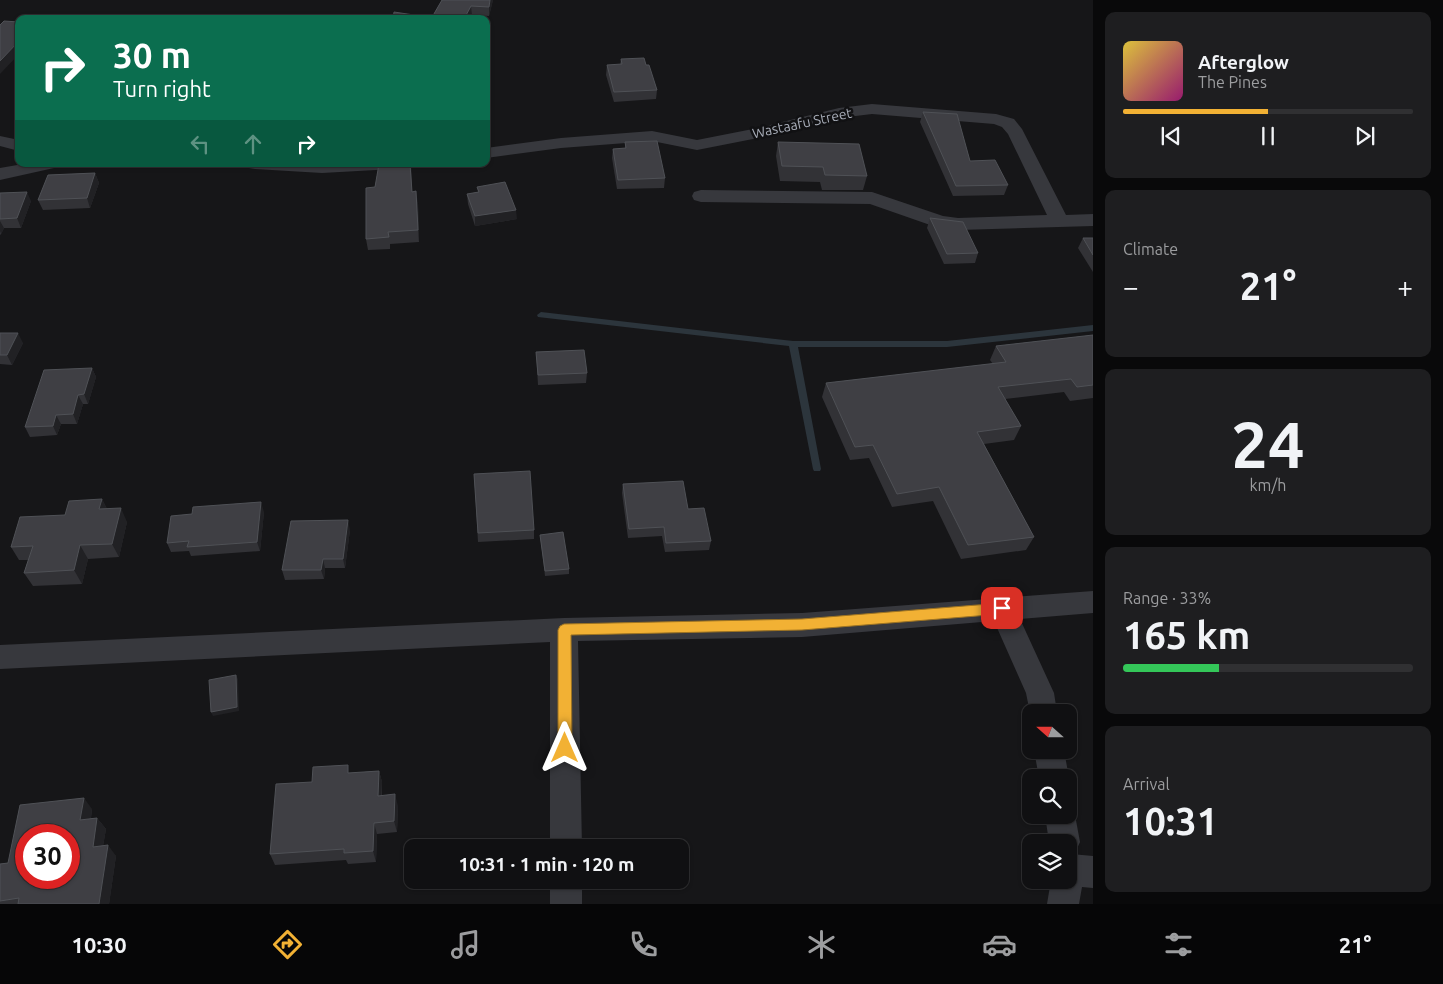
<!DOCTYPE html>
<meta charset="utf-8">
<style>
:root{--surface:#101012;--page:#1e1e20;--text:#f1f3f6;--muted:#9c9d9f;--line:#303032;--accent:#f2b134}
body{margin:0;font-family:Ubuntu,sans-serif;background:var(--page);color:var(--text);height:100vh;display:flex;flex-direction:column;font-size:19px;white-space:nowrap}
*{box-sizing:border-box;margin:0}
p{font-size:16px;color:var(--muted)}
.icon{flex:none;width:28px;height:28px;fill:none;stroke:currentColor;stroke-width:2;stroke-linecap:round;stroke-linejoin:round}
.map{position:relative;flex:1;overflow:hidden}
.drawer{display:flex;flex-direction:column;gap:12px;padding:12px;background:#09090a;width:350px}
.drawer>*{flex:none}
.banner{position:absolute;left:15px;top:15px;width:475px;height:152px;border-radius:10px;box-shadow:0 1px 4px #0004,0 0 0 1px var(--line);background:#0b6e4f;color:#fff;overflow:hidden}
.needle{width:32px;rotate:291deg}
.fabs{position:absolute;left:1022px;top:704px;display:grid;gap:10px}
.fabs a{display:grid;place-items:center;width:55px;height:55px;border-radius:10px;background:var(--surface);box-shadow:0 1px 4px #0004,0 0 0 1px var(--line);font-size:25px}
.speed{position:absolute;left:15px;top:824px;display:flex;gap:10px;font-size:25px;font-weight:700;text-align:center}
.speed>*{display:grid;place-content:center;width:65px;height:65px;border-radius:50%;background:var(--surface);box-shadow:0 1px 4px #0004,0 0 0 1px var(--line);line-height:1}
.speed .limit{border:8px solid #d22;background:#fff;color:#111}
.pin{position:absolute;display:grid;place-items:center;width:42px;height:42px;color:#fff;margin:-21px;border-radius:10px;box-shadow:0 2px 8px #0006}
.me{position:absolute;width:55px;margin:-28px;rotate:0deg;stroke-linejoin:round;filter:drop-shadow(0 0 4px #0008)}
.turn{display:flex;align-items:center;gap:18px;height:105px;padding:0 15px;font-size:22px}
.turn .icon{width:65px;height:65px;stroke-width:2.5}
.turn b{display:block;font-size:35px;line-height:42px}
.lanes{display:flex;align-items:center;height:48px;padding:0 15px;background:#0003;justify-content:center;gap:25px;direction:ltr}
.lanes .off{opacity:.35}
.big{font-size:38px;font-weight:700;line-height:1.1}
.drawer .card{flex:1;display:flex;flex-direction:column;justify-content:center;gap:8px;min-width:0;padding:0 18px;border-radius:10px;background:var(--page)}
.drawer .dial{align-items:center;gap:0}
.dial b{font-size:65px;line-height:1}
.song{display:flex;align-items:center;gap:15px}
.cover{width:60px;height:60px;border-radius:8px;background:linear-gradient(135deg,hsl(50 70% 55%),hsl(320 70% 35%))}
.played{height:5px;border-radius:2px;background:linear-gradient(90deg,var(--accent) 50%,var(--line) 50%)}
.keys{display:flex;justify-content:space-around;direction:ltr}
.heat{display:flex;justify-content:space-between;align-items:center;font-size:28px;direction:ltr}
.charge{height:8px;border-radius:4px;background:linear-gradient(90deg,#34c759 33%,var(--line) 0)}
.trip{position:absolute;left:404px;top:839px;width:285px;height:50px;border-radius:10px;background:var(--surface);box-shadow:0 1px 4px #0004,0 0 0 1px var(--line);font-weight:700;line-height:50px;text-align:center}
.dock{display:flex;height:80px;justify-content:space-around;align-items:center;background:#060607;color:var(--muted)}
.dock .icon{width:35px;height:35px}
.dock .current{color:var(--accent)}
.dock b{font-size:22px;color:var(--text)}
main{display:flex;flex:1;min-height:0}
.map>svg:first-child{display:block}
</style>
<main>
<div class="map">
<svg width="1093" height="904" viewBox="0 0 1093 904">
<rect width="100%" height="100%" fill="#161618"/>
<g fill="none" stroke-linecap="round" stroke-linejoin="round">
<!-- stream -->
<path fill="#2c353c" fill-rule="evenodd" d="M 541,312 L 793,341 L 947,341 L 1093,325 L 1093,331 L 947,347 L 798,347 L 821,469 L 820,471 L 814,471 L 813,469 L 789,346 L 538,317 L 537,315 Z"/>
<!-- street -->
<path fill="#37383d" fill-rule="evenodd" d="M 872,104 L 996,114 L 1014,119 L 1022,129 L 1066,215 L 1093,214 L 1093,226 L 958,230 L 933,226 L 870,204 L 701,202 L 694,200 L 692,196 L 694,192 L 701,190 L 872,192 L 943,216 L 958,218 L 1047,215 L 1008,134 L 1002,127 L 994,124 L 872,114 L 839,118 L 758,138 L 697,150 L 652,141 L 561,148 L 486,158 L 486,148 L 561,138 L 652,131 L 697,140 L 758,128 L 839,108 Z
M 0,136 L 19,140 L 19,151 L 0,146 Z
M 23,164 L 57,164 L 54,168 L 0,180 L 0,168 Z
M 246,164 L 403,164 L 400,168 L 394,169 L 322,173 L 255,169 L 249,168 Z
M 1093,591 L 1093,613 L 1020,619 L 1054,693 L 1057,712 L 1031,712 L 1031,718 L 1026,693 L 994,621 L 802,637 L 578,641 L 582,848 L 550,848 L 550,642 L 0,669 L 0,645 L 564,618 L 802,613 Z
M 1034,750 L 1064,750 L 1069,778 L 1039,778 Z
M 1069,804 L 1075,815 L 1080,842 L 1075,853 L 1071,854 L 1093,856 L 1093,888 L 1082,887 L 1079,904 L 1047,904 L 1051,880 L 1069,880 L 1069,842 L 1049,842 L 1045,815 L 1069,815 Z
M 550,880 L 582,880 L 582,904 L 550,904 Z"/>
</g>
<!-- wall -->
<path fill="#323236" d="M 442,0 L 493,0 L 489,16 L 472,15 L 470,19 L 431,19 Z
M 621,59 L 646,65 L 657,90 L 656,99 L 614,102 L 606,75 L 607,65 L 620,65 Z
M 923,112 L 970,161 L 1008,185 L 1004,195 L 953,196 L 920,122 Z
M 625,142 L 665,178 L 664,188 L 617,189 L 612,158 L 613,149 L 625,148 Z
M 778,142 L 867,176 L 863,190 L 822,190 L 820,182 L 780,181 L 776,156 Z
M 379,164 L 411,164 L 412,191 L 418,203 L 419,242 L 390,244 L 390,249 L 368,250 L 366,239 Z
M 95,173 L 99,183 L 90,208 L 43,210 L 38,200 Z
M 477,187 L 517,219 L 475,226 L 468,204 L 467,194 L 478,192 Z
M 0,193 L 31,201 L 21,228 L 4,228 L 1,234 L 0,235 Z
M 930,218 L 978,253 L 975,263 L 944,264 L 927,228 Z
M 1083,238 L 1093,238 L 1093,272 L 1078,248 Z
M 0,333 L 23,343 L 12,365 L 0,364 Z
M 1093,335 L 1093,398 L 1070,401 L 1064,392 L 1005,399 L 1021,426 L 1014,440 L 984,444 L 1034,537 L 1026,550 L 961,559 L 933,501 L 892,507 L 869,458 L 850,460 L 822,397 L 826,383 L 993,364 L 990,360 L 996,346 Z
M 536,352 L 587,373 L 586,383 L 538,385 Z
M 92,368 L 96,377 L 88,404 L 83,404 L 77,424 L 61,424 L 57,435 L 30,437 L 25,427 Z
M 474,474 L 534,530 L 534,539 L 478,542 Z
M 623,484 L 688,509 L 711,541 L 709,550 L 665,552 L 662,536 L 628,538 L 622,493 Z
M 102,499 L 107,509 L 127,522 L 119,557 L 88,559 L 82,584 L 33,586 L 24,573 L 28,560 L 19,560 L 11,547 L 65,515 Z
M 264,512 L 260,551 L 191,556 L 189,551 L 171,552 L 167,543 Z
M 350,530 L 345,568 L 325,568 L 324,579 L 285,580 L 282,570 Z
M 540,535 L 569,569 L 569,574 L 545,576 Z
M 379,771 L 382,782 L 382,796 L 398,806 L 397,832 L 377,834 L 376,862 L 348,864 L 346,860 L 275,865 L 270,854 L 312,782 L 350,773 Z
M 92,809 L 91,818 L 97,818 L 106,829 L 103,846 L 116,856 L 109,904 L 0,904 L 0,864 L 8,863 Z"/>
<!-- shaded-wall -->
<path fill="#212124" d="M 490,0 L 493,0 L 489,16 L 489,7 Z
M 471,6 L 472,15 L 470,19 L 464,19 Z
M 19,41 L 19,54 L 0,74 L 0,61 Z
M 95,173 L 99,183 L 90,208 L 87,198 Z
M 416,191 L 418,203 L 419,242 L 418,230 Z
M 27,192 L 31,201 L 21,228 L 17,218 Z
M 516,210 L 517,219 L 475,226 L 475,216 Z
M 0,221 L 4,228 L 1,234 L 0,231 Z
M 18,333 L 23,343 L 12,365 L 7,355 Z
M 92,368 L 96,377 L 88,404 L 84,394 Z
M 78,395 L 83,404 L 77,424 L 73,414 Z
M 56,415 L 61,424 L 57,435 L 53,426 Z
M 102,499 L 109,513 L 99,509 Z
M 261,502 L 264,512 L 260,551 L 257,542 Z
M 121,508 L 127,522 L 119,557 L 112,544 Z
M 348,520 L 350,530 L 345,568 L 343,559 Z
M 80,545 L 88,559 L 82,584 L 74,570 Z
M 323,559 L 325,568 L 324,579 L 321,570 Z
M 236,675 L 238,679 L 239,711 L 213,716 L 211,712 Z
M 379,771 L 382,782 L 381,807 L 378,796 Z
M 395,794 L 398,806 L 397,832 L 394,821 Z
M 84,798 L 92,809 L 89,831 L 80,820 Z
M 97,818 L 106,829 L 101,857 L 93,847 Z
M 374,823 L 377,834 L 376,862 L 373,851 Z
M 108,845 L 116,856 L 109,904 L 99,904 Z"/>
<!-- building -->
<path fill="#3f3f44" stroke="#4f5156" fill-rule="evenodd" d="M 442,0 L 490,0 L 489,7 L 471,6 L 464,19 L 431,19 Z
M 394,12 L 414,15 L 414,19 L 393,19 Z
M 4,21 L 19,22 L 19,41 L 0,61 L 0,25 Z
M 644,58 L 646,65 L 649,65 L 657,90 L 614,92 L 607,65 L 622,64 L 621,59 Z
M 923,112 L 957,114 L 970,161 L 995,160 L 1008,185 L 956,186 Z
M 657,141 L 665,178 L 618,180 L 613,149 L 626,148 L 625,142 Z
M 778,142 L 859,144 L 867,176 L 825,175 L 823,167 L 782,166 Z
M 379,164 L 410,164 L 412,192 L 416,191 L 418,230 L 388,232 L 389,237 L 366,239 L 366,188 L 375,187 Z
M 95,173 L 87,198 L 38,200 L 48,175 Z
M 505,182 L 516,210 L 475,216 L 467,194 L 479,192 L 477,187 Z
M 27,192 L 17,218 L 0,219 L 0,193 Z
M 930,218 L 963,222 L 978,253 L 947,254 Z
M 1083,238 L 1093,238 L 1093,255 Z
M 0,333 L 18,333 L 7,355 L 0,355 Z
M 1093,335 L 1093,385 L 1077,387 L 1071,379 L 998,387 L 1021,426 L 977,432 L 1034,537 L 968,545 L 939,487 L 897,494 L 873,445 L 855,447 L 826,383 L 1006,362 L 996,346 Z
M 584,350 L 587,373 L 538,375 L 536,352 Z
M 92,368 L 84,394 L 78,395 L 73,414 L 56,415 L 53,426 L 25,427 L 44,370 Z
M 530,471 L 534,530 L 478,533 L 474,474 Z
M 683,481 L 688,509 L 704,508 L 711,541 L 666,543 L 664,527 L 629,529 L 623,484 Z
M 102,499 L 99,509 L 121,508 L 112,544 L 80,545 L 74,570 L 24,573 L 33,546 L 11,547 L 20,517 L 65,515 L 69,501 Z
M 261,502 L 257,542 L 187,547 L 189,541 L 167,543 L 171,516 L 192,514 L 193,507 Z
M 348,520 L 343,559 L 323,559 L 321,570 L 282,570 L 291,521 Z
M 563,532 L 569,569 L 545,571 L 540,535 Z
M 236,675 L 237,707 L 211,712 L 209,680 Z
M 348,765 L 348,773 L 379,771 L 378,796 L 395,794 L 394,821 L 374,823 L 373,851 L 344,853 L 344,849 L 270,854 L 276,784 L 312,782 L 313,767 Z
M 84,798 L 80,820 L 97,818 L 93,847 L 108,845 L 99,904 L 18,904 L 19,898 L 0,901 L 0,864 L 8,863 L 20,805 ZM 26,835 L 69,835 L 69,878 L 26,878 Z"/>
<!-- route -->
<path fill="#f2b134" stroke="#9d7322" d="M 1002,603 L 1006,605 L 1008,608 L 1006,612 L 1002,614 L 802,630 L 571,635 L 572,748 L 570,753 L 565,755 L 560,753 L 558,748 L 558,630 L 560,626 L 564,624 L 802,619 Z"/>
<g text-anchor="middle" stroke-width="5" stroke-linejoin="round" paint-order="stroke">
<!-- far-street labels -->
<g font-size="14" fill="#a8adb8" stroke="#111113">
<text transform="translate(802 123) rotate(-12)" y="5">Wastaafu Street</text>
</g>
</g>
</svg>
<div class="fabs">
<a><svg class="needle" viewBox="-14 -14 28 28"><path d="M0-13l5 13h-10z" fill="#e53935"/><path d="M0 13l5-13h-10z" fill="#9c9d9f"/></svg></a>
<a><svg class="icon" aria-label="search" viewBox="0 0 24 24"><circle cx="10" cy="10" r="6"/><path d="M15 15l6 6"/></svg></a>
<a><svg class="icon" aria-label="layers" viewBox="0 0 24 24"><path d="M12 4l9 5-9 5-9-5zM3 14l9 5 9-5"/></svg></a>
</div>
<div class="speed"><div class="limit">30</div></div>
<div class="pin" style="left:1002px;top:608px;background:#d93025"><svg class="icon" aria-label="arrive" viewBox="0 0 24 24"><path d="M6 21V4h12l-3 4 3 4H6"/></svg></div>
<svg class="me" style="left:565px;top:748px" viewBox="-20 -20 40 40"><path d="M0-17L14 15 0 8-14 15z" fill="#f2b134" stroke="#fff" stroke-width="4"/></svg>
<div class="trip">10:31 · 1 min · 120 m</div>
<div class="banner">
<div class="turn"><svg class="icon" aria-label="right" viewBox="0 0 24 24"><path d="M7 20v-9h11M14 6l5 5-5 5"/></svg><div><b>30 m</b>Turn right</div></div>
<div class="lanes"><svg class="icon off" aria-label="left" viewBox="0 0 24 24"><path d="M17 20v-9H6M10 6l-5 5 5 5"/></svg><svg class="icon off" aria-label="ahead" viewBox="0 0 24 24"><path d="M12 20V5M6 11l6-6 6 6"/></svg><svg class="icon" aria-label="right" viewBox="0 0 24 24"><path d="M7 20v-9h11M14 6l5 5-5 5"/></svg></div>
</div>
</div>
<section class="drawer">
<div class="card">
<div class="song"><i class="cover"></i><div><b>Afterglow</b><p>The Pines</p></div></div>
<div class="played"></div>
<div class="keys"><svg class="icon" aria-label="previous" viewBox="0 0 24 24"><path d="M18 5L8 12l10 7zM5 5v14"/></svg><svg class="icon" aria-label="pause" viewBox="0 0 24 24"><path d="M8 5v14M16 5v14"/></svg><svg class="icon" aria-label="next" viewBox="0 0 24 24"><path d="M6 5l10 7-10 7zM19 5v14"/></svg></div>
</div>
<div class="card"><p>Climate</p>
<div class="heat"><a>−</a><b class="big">21°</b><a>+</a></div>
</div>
<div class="card dial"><b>24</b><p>km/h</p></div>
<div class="card"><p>Range · 33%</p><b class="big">165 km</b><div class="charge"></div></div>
<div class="card"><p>Arrival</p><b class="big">10:31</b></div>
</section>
</main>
<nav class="dock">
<b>10:30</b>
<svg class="icon current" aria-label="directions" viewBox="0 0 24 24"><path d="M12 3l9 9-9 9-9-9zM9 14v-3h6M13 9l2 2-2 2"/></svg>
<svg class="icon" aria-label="music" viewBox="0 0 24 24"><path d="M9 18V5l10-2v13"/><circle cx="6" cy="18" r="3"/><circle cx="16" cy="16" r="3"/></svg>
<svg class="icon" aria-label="phone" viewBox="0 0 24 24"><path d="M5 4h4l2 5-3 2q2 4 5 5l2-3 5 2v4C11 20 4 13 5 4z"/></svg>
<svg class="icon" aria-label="climate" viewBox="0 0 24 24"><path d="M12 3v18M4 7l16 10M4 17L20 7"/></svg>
<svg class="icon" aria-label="car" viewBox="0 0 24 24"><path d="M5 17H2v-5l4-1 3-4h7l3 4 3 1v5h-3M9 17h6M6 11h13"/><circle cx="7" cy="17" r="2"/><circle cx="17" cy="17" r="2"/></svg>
<svg class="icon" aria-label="filters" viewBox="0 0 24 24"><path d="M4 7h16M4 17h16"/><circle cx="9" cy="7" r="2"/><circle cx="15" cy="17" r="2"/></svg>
<b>21°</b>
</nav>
